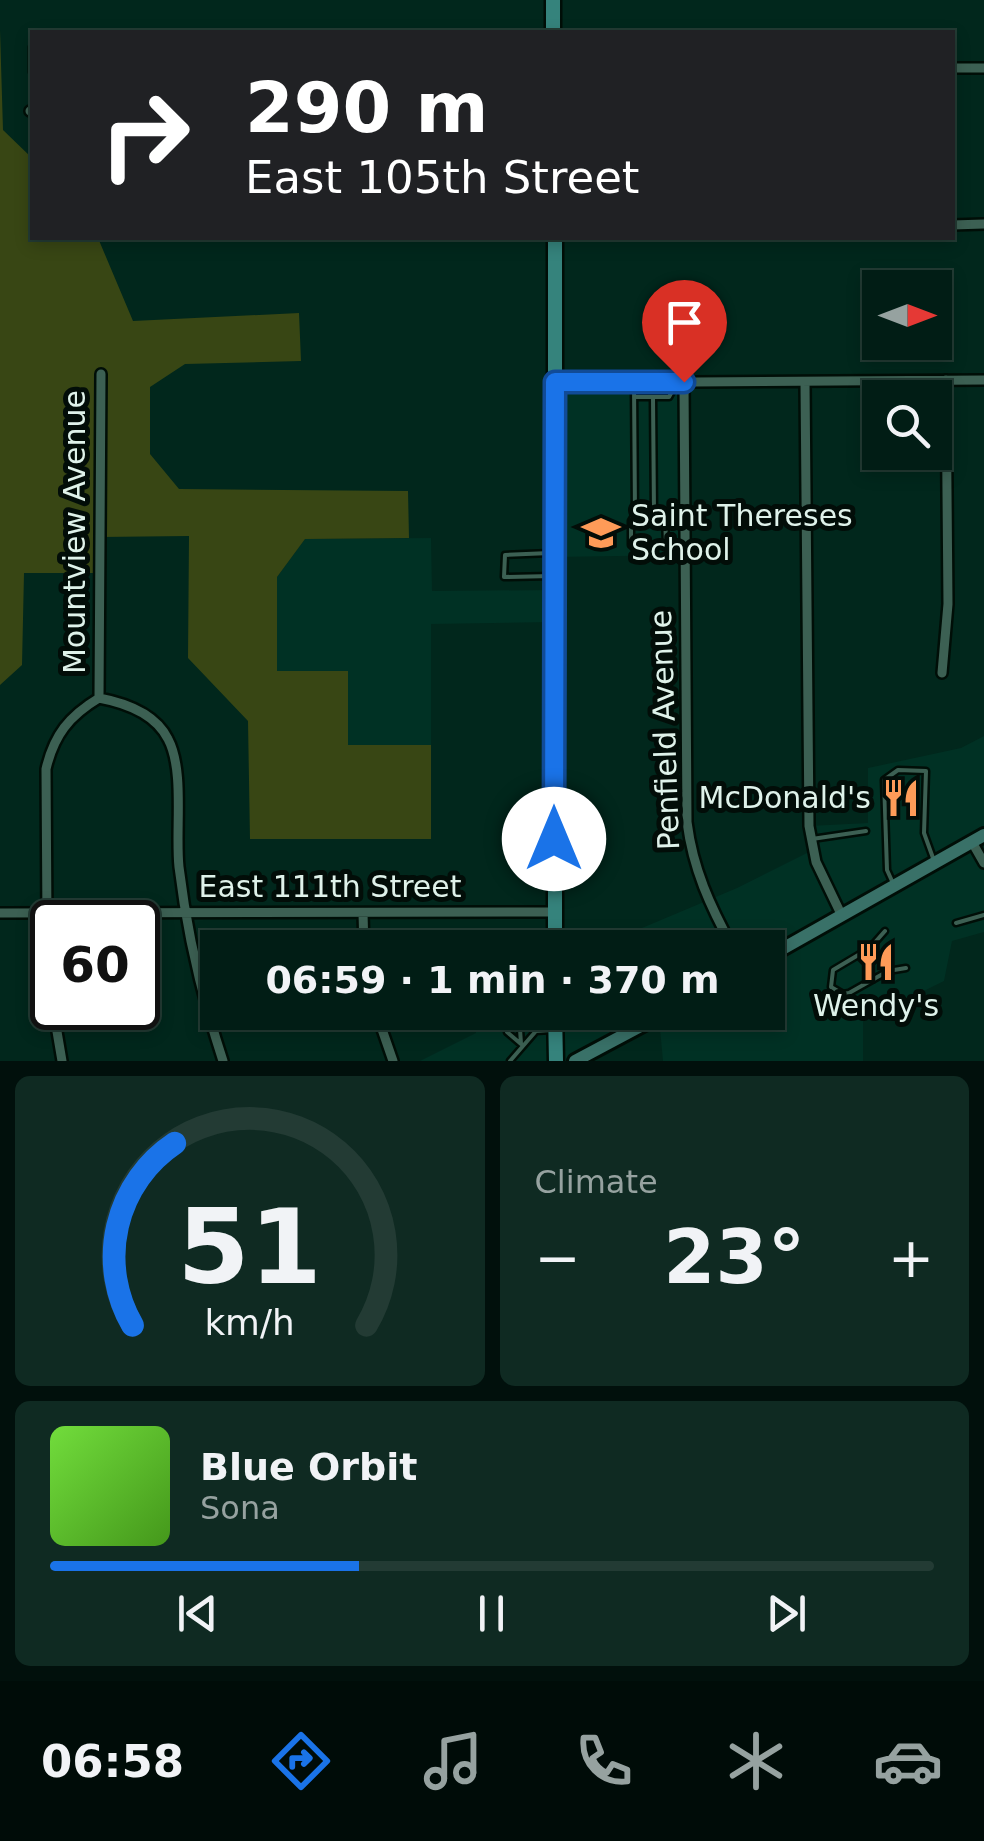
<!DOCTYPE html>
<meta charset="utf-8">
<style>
:root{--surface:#011d15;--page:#0f2a22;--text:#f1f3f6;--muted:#96a2a0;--line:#233b34;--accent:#1a73e8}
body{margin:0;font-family:"DejaVu Sans",sans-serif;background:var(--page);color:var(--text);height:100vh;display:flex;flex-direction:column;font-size:38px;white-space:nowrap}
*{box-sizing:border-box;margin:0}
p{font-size:32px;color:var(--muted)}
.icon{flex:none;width:55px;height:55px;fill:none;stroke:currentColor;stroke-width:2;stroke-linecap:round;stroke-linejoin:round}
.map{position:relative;height:1061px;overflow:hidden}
.drawer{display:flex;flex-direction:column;gap:15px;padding:15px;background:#01100c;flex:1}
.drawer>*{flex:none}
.banner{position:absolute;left:30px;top:30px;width:925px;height:210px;border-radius:0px;box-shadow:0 5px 15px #0003,0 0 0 2px var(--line);background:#202124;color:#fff;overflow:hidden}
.needle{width:65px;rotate:90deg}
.fabs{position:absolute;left:862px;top:270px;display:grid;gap:20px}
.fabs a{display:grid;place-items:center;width:90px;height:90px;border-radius:0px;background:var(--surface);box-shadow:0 5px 15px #0003,0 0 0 2px var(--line);font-size:50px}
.speed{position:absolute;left:30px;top:900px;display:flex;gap:20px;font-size:50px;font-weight:700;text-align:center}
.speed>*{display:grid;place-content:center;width:130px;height:130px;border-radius:50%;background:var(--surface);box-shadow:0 5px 15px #0003,0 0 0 2px var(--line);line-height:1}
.speed .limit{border:5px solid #111;border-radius:15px;background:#fff;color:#111}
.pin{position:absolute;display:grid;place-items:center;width:85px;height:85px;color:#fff;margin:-102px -42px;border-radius:50% 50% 50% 0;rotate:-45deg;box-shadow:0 0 10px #0007}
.pin .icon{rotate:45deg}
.me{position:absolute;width:110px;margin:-55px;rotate:0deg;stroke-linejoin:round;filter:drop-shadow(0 0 8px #0008)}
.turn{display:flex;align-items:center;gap:35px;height:210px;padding:0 50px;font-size:45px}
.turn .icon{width:130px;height:130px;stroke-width:2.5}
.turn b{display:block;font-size:70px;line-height:85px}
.big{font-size:75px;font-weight:700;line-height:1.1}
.drawer .tile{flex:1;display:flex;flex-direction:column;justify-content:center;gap:15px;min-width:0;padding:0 35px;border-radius:15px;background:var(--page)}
.drawer .dial{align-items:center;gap:0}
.dial svg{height:260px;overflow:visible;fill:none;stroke:var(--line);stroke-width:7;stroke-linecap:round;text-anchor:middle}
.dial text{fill:var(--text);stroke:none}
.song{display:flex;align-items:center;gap:30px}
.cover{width:120px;height:120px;border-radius:15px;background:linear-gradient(135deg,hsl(100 70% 55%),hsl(100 70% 35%))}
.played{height:10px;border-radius:5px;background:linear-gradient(90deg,var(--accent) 35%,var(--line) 35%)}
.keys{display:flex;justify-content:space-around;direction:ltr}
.heat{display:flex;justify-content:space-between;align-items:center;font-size:55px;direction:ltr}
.drawer .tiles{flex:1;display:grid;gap:15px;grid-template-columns:1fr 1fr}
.tile:last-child{grid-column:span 2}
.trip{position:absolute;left:200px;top:930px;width:585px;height:100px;border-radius:0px;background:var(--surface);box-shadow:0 5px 15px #0003,0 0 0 2px var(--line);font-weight:700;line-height:100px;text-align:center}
.dock{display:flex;height:160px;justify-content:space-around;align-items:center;background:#000c08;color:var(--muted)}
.dock .icon{width:70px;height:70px}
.dock .selected{color:var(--accent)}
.dock b{font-size:45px;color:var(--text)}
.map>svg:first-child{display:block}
</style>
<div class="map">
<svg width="984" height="1061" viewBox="0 0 984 1061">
<rect width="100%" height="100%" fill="#01271c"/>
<!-- built -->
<path fill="#003124" d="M 555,383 L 684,383 L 685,555 L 554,557 Z
M 431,538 L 432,591 L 554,590 L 554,622 L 431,624 L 431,745 L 348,745 L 277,671 L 277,577 L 305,539 Z
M 984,736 L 984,835 L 972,842 L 984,863 L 984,932 L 952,941 L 944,981 L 863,1021 L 863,1061 L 663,1061 L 659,1018 L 575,1061 L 420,1061 L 476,1033 L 473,1013 L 768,1012 L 768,948 L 612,947 L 626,943 L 623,936 L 737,888 L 813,850 L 809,826 L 868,823 L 868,768 L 961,748 Z"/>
<!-- green -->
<path fill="#384614" d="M 0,30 L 3,130 L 32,158 L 32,238 L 98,238 L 133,321 L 299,313 L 301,361 L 185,364 L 150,387 L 150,454 L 179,489 L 408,491 L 409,538 L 305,539 L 277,577 L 277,671 L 348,671 L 348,745 L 431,745 L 431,839 L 250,839 L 248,721 L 188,658 L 189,536 L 100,537 L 100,573 L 24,573 L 22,665 L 0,685 Z"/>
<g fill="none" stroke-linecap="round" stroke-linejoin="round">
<!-- service casing -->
<g stroke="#000e07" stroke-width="9">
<path id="service" d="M 32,47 L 32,72
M 634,384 L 635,514 L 685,514
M 634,397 L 669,397 L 676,384
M 653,397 L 654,514
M 635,514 L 631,521 L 631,545 L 666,545 L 665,514
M 550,553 L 505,555 L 504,577 L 552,576
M 812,839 L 866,831
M 892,881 L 887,870 L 884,780 L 898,770 L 926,771 L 924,833 L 933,858
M 956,923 L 984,915
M 885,931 L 870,948 L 833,970 L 831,987 L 843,994 L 849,993 L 888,971 L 906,968
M 714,948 L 726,938
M 536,1031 L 536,1012
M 507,1032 L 521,1044 L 520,1029
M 510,1061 L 536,1031 L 551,1030"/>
</g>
<!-- minor casing -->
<g stroke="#000e07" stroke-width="14">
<path id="minor" d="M 952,68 L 984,68
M 30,111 L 32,111
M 952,225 L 984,224
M 555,383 L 984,380
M 684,383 L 687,822 C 693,869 710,906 733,948
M 805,383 L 809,826 L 816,862 L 841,914
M 942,673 L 948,604 L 946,380
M 99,698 C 126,703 155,713 168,739 C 185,771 175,830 179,867 C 187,934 202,997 223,1061
M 99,698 L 101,374
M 972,842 L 984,863
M 0,913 L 554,912
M 363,913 L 364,948
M 52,1002 L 47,923 L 46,769 C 54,735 69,716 99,698
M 53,1008 L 62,1061
M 376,1012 L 393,1061"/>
</g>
<!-- secondary casing -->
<g stroke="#000e07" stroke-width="18">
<path id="secondary" d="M 768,957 L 984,835
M 575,1061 L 667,1012"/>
</g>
<!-- primary casing -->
<g stroke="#000e07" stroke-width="19">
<path id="primary" d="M 553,0 L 553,32
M 555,948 L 555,238
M 555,1012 L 556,1061"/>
</g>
<!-- service -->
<use href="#service" stroke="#3c6053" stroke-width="4"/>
<!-- minor -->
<use href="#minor" stroke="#3c6053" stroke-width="9"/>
<!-- secondary -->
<use href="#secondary" stroke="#397168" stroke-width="12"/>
<!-- primary -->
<use href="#primary" stroke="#35837c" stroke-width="14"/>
</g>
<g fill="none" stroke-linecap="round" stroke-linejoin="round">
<!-- route casing -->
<g stroke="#114b97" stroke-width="25">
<path id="route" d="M 554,839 L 555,382 L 684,382"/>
</g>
<!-- route -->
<use href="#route" stroke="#1a73e8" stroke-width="18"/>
</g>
<!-- icons -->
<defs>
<g id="school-bare" transform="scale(3)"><path d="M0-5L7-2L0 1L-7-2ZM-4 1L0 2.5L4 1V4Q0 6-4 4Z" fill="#fe9b58" stroke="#020d08" stroke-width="2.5" paint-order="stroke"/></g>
<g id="restaurant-bare" transform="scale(3)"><path d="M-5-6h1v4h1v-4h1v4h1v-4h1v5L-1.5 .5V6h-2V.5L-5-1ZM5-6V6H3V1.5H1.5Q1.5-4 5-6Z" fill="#fe9b58" stroke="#020d08" stroke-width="2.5" paint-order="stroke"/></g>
</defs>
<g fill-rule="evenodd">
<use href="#school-bare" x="601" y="533"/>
<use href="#restaurant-bare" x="901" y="798"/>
<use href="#restaurant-bare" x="876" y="962"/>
</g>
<g text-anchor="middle" stroke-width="10" stroke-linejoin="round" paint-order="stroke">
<!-- poi labels -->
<g font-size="30" fill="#dff2ea" stroke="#020d08" text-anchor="start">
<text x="631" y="526">Saint Thereses<tspan x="631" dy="34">School</tspan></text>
<text x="871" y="808" text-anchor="end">McDonald's</text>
<text x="876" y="1016" text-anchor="middle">Wendy's</text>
</g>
<!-- street labels -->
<g font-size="30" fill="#dff2ea" stroke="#020d08">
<text transform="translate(75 532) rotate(-90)" y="10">Mountview Avenue</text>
<text transform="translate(665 730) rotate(-92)" y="10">Penfield Avenue</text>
<text x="330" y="897">East 111th Street</text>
</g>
</g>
</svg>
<div class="fabs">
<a><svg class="needle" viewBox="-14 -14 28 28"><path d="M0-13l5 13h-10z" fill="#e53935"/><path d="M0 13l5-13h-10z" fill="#96a2a0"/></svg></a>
<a><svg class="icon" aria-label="search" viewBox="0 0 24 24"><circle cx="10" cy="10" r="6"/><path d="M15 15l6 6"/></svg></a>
</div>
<div class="speed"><div class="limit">60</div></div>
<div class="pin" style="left:684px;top:382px;background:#d93025"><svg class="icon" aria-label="arrive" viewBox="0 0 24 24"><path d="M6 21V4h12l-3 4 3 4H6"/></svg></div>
<svg class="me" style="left:554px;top:839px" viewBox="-20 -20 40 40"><circle r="19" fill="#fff"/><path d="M0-13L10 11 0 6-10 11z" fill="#1a73e8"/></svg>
<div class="trip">06:59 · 1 min · 370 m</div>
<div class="banner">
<div class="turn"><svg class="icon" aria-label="right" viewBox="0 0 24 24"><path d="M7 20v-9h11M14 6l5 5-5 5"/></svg><div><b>290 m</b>East 105th Street</div></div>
</div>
</div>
<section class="drawer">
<div class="tiles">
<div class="tile dial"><svg viewBox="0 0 100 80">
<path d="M14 69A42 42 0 1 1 86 69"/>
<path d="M14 69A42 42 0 0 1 27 13" stroke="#1a73e8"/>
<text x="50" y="56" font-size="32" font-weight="700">51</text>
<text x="50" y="72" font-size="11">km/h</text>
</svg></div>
<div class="tile"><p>Climate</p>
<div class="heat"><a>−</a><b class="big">23°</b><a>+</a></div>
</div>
<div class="tile">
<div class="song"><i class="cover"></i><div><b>Blue Orbit</b><p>Sona</p></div></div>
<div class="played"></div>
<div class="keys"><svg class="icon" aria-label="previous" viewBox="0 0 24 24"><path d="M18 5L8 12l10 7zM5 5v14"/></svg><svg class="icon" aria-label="pause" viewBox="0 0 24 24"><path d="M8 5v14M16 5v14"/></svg><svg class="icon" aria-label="next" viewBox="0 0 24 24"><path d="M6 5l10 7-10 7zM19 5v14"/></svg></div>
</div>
</div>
</section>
<nav class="dock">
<b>06:58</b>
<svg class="icon selected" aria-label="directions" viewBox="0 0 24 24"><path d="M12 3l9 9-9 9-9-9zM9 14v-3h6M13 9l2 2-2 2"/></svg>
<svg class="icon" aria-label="music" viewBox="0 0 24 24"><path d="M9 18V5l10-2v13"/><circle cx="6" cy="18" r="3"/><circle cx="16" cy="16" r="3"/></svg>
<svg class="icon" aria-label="phone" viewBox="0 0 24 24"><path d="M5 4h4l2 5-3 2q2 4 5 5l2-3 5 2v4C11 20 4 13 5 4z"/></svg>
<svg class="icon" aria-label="climate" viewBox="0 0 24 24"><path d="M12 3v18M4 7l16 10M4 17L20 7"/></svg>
<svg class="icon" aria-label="car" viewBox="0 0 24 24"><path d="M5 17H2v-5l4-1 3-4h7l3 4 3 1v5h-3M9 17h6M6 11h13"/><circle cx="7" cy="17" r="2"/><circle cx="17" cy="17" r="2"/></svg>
</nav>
